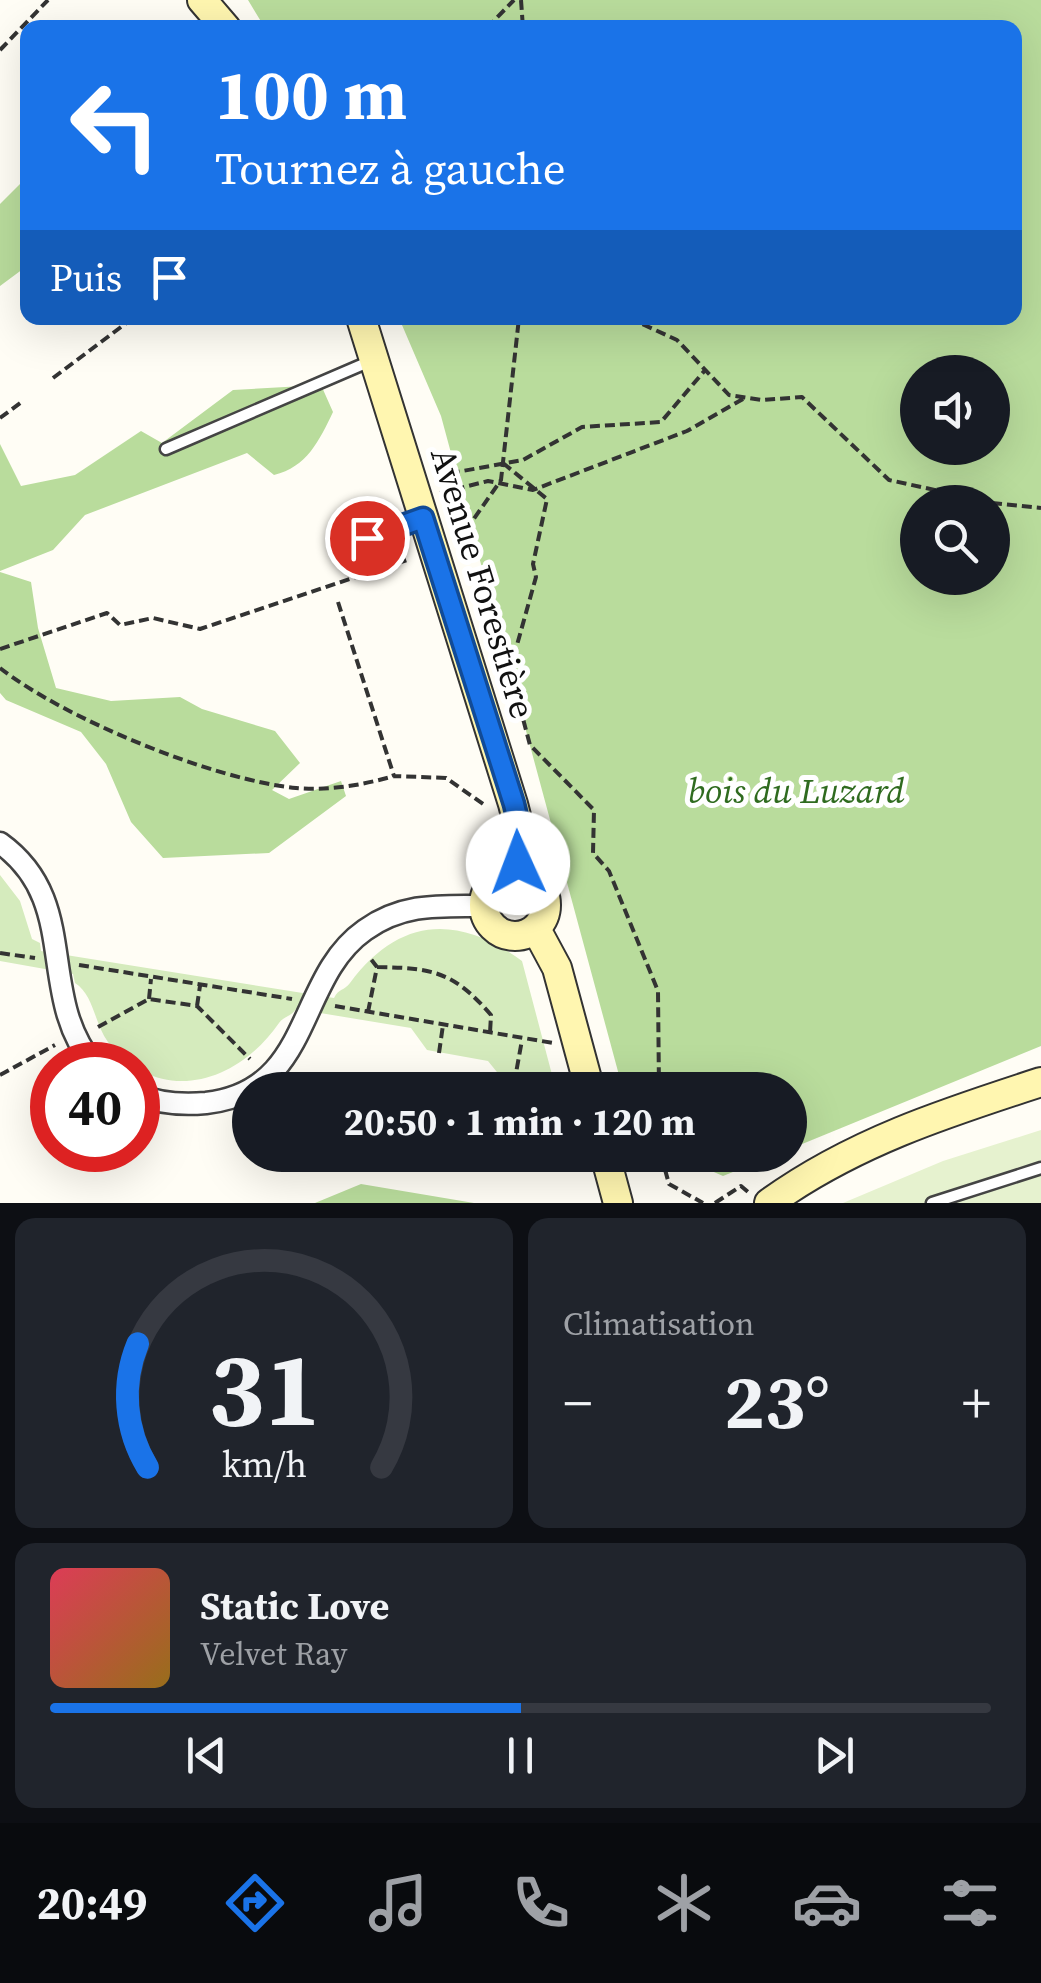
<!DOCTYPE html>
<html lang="fr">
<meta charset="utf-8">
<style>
:root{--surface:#171b24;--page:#20242c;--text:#f1f3f6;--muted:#9ea1a6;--line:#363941;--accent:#1a73e8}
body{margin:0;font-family:"Source Serif 4",serif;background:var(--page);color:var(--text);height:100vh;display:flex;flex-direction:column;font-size:38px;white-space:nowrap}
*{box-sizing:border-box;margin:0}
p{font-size:32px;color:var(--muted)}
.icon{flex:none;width:55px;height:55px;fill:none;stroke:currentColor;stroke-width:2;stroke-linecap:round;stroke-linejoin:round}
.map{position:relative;height:1203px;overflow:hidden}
.panel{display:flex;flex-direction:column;gap:15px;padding:15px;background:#0d0f14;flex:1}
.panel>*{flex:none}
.guide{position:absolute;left:20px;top:20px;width:1002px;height:305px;border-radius:20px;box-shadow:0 10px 40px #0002;background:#1a73e8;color:#fff;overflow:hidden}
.fabs{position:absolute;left:900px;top:355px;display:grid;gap:20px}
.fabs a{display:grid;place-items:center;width:110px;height:110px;border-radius:50%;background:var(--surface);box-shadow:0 10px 40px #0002;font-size:50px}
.speed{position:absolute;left:30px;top:1042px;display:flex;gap:20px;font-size:50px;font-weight:700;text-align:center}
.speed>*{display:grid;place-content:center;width:130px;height:130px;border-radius:50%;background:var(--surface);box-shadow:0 10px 40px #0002;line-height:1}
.speed .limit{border:15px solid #d22;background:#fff;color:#111}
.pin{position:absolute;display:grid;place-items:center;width:85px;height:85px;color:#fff;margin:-42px;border:5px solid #fff;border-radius:50%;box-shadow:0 2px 10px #0007}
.me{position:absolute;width:110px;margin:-55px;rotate:358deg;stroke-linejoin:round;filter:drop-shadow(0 0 8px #0008)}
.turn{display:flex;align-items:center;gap:35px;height:210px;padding:0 30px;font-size:45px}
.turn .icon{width:130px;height:130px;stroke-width:2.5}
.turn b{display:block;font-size:70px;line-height:85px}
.then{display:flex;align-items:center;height:95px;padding:0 30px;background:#0003;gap:20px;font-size:38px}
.big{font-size:75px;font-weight:700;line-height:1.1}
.panel .widget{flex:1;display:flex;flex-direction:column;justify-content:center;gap:15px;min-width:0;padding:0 35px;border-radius:20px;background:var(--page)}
.panel .dial{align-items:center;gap:0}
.dial svg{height:260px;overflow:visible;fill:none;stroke:var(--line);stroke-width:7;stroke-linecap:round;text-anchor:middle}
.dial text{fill:var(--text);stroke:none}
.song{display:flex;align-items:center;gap:30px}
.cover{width:120px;height:120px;border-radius:15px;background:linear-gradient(135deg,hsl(350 70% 55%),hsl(40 70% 35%))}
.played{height:10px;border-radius:5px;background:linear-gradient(90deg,var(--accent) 50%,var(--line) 50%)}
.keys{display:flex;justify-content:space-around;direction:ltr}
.heat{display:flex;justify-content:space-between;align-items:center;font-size:55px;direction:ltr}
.panel .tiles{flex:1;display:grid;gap:15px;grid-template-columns:1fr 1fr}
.widget:last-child{grid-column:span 2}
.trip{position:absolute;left:232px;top:1072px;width:575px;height:100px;border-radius:50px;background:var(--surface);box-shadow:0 10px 40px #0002;font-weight:700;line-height:100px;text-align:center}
.dock{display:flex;height:160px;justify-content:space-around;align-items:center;background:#090b0e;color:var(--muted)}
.dock .icon{width:70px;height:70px}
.dock .active{color:var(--accent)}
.dock b{font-size:45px;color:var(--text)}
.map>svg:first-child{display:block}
</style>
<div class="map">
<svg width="1041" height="1203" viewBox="0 0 1041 1203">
<rect width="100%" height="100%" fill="#fffdf5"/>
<!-- green -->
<path fill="#d5ebbd" d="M 0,875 L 20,901 L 32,939 L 40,943 L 41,951 L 334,998 C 339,988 344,991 350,983 C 399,917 458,914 522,961 L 555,1086 L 505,1082 L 488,1061 L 427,1050 L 411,1028 L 296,1009 C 291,1017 284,1016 279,1023 C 237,1084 159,1107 108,1042 C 94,1023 94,995 75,983 L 73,974 L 0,961 Z"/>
<!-- forest -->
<path fill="#b9dc9c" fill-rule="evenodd" d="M 248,0 L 1041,0 L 1041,1046 L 790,1149 L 790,1090 L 623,1090 L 441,416 L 399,318 L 1015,318 L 1015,28 L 265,28 ZM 992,372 L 992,448 L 918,448 L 918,372 ZM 918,502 L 992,502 L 992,578 L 918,578 Z
M 27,177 L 27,266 L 0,286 L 0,204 Z
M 321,385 L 333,412 C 319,441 307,467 274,475 L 247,453 L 85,515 L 53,550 L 0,571 L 0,444 L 21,486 L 75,475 L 141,431 L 162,443 L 233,390 Z
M 0,572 L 31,582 L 38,628 L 56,688 L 111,701 L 180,697 L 202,709 L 275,731 L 300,763 L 272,790 L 289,799 L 341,781 L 346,796 L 269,853 L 163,858 L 131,822 L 106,764 L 81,732 L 6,700 L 0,693 Z
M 675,1155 L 775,1155 L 723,1176 Z
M 361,1184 L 474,1203 L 315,1203 Z"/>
<!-- pitch -->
<path fill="#e6f2cf" d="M 1041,1130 L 1041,1203 L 843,1203 L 943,1161 Z"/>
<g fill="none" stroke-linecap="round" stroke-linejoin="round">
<!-- lane casing -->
<g stroke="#444" stroke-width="15">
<path id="lane" d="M 166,449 L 373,360
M 367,538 L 423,519
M 932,1203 L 1041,1168"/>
</g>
<!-- street casing -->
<g stroke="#444" stroke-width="25">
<path id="street" d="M 0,843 C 82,902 35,994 94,1065
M 138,1094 C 159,1104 183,1105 206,1103 C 314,1091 295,979 365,930 C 403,903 439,906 483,906"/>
</g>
<!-- secondary casing -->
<g stroke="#333" stroke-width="32">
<path id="secondary" d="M 202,0 L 226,28
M 361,318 L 513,804 L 522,839 L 516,873
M484 905a31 31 0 1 1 62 0a31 31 0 1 1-62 0Z
M 536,929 L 557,968 L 590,1090
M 605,1155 L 618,1203
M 769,1203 C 852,1143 945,1113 1041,1082"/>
</g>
<!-- path -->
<path stroke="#333" stroke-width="4" stroke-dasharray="10 5" stroke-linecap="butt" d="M 521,0 L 523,28
M 487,28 L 514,0
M 0,50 L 48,0
M 629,318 L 677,340 L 729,395 L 762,400 L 802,397 L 889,480 L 990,502
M 53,378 L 133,318
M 0,418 L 23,401
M 503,463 L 547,499 L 533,564 L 536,577 L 510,670 L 530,745 L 594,810 L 593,853 L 609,871 L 658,991 L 659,1090
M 435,476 L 523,460 L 582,427 L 661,422 L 706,369
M 440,493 L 488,481 L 533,490 L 687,431 L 743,399
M 992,503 L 1041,508
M 457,543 L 501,480 L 519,318
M 338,602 L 394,776 L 446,778 L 486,806
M 0,649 L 107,613 L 120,625 L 153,618 L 200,629 L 410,559
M 0,668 C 65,719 214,780 296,788 C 329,791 363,785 394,776
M 0,953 L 35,958
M 79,965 L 292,999
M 377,967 C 432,968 453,971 491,1015 L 490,1033
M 149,999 L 151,979
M 197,1006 L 200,986
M 335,1006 L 553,1043
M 368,1012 L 377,967 L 370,958
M 98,1027 L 149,999 L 197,1006 L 250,1059
M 439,1053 L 443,1025
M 0,1075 L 55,1045
M 514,1084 L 522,1040
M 661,1155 L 669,1184 L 703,1203
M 715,1203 L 741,1186 L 748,1192"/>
<!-- lane -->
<use href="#lane" stroke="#fff" stroke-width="10"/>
<!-- street -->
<use href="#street" stroke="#fff" stroke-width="20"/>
<!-- secondary -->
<use href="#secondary" stroke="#fff6b0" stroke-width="28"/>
</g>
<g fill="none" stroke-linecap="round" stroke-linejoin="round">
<!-- route casing -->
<g stroke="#114b97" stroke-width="25">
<path id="route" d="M 367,538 L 423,518 L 514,804 L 522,838 L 518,863"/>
</g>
<!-- route -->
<use href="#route" stroke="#1a73e8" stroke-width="18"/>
</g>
<g text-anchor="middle" stroke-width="10" stroke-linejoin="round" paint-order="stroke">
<!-- street labels -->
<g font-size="35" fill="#111" stroke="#fff">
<text transform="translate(483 583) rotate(73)" y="12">Avenue Forestière</text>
</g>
<!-- park labels -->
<g font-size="35" font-style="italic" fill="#2f6b1f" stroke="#fff">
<text x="796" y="803">bois du Luzard</text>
</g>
</g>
</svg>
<div class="fabs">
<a><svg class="icon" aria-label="sound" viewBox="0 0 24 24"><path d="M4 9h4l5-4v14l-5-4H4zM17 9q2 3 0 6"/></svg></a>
<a><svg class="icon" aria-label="search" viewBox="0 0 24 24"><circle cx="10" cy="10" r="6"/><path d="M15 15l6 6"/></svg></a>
</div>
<div class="speed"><div class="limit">40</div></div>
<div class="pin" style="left:367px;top:538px;background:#d93025"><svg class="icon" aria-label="arrive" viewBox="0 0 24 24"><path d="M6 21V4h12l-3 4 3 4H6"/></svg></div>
<svg class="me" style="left:518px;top:863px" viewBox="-20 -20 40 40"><circle r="19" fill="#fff"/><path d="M0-13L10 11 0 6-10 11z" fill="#1a73e8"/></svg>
<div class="trip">20:50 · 1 min · 120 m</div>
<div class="guide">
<div class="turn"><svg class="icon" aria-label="left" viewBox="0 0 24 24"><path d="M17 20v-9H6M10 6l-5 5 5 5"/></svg><div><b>100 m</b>Tournez à gauche</div></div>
<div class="then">Puis<svg class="icon" aria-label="arrive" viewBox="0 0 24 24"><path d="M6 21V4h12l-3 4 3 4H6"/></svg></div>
</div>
</div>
<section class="panel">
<div class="tiles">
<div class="widget dial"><svg viewBox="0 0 100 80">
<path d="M14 69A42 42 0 1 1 86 69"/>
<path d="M14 69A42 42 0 0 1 11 31" stroke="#1a73e8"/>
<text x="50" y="56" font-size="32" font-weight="700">31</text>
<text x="50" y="72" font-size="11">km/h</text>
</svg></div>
<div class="widget"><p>Climatisation</p>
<div class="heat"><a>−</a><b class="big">23°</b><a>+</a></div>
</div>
<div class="widget">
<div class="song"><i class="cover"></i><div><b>Static Love</b><p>Velvet Ray</p></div></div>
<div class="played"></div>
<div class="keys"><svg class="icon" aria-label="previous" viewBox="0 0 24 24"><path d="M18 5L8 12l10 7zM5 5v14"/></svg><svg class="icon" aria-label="pause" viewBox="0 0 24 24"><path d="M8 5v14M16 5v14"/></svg><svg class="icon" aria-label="next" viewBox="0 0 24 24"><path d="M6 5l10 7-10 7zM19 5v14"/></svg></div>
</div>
</div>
</section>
<nav class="dock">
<b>20:49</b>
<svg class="icon active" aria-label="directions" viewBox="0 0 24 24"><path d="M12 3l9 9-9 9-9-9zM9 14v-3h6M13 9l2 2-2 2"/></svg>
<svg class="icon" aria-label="music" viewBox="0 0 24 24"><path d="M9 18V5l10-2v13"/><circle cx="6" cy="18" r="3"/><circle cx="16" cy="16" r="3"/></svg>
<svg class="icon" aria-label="phone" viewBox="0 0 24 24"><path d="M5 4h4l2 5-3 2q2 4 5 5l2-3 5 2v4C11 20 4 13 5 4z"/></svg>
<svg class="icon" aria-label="climate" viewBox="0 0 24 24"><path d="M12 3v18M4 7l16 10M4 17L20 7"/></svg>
<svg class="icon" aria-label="car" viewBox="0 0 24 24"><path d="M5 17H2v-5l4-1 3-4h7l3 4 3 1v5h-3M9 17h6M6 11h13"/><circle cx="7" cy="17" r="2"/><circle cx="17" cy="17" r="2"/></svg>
<svg class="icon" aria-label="filters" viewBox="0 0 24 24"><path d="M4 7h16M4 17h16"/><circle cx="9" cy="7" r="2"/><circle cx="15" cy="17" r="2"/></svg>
</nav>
